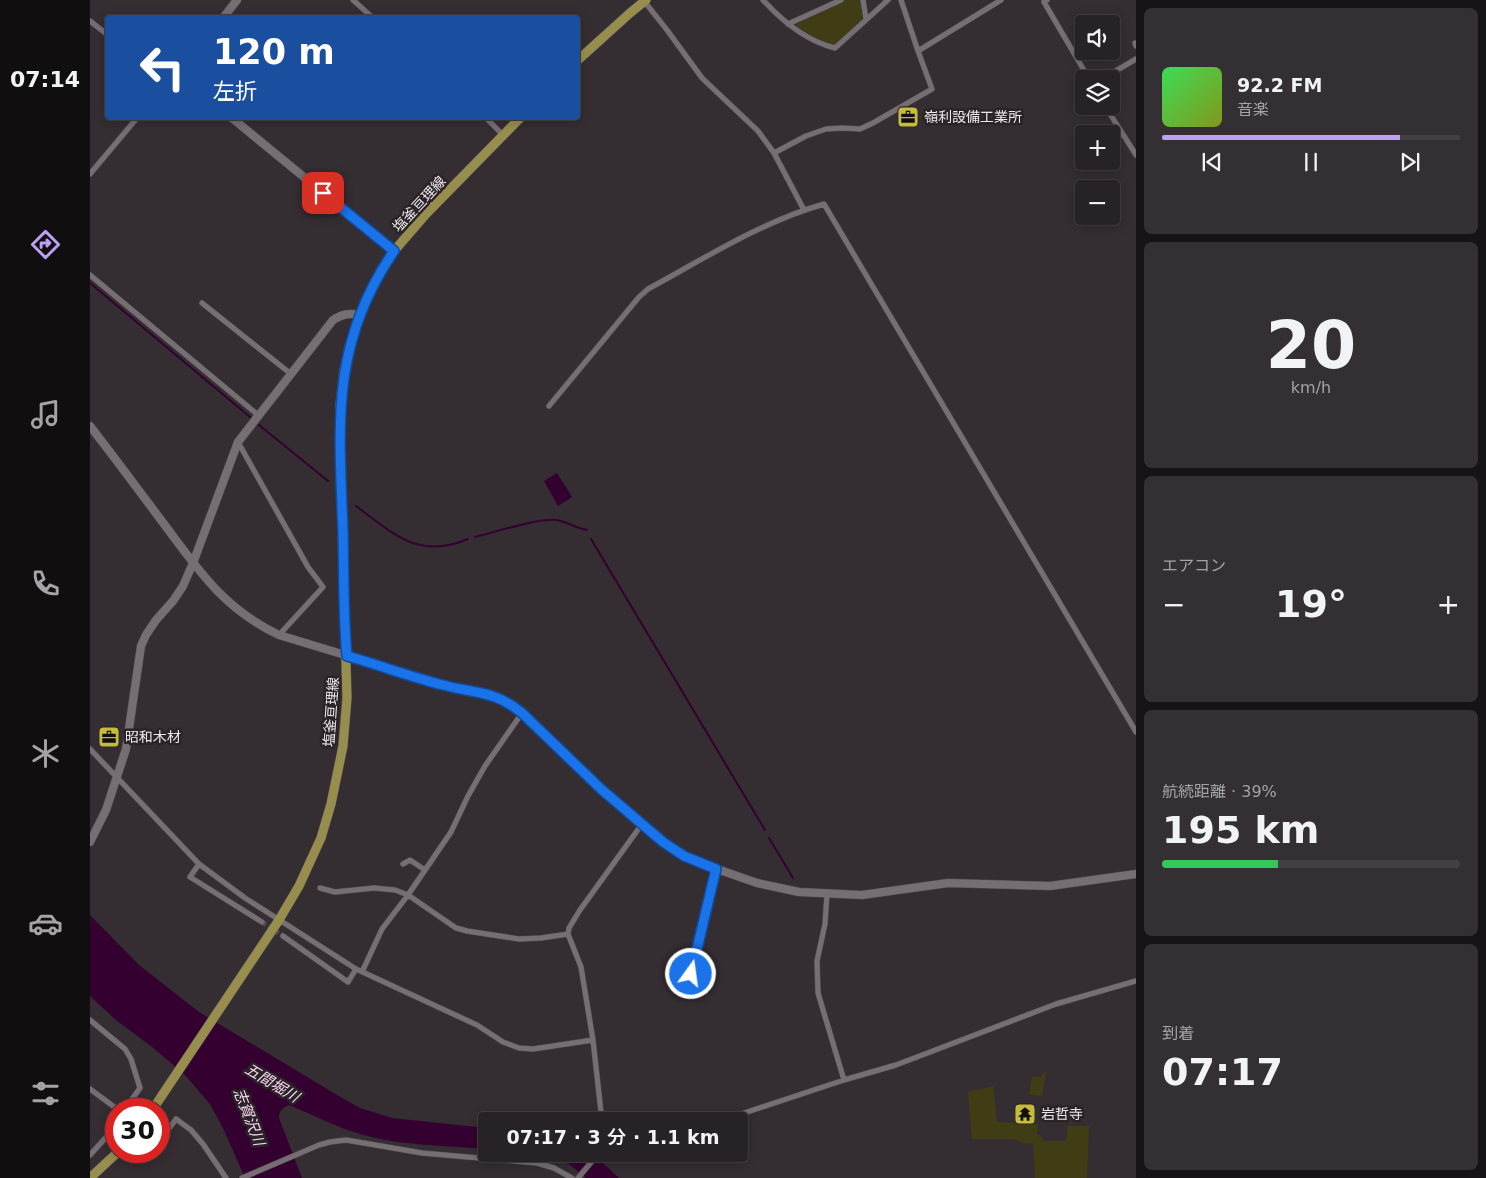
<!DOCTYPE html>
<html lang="ja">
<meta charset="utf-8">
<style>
:root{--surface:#272226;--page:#332f32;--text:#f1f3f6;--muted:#a4a4a7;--line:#433f43;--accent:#bca0f2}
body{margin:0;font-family:"DejaVu Sans","Noto Sans JP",sans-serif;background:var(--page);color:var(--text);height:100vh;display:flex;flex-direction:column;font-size:19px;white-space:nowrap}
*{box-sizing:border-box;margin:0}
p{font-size:16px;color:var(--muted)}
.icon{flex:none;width:28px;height:28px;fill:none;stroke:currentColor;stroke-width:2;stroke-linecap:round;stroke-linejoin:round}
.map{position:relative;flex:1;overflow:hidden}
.details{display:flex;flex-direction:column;gap:8px;padding:8px;background:#151315;width:350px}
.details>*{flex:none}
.hud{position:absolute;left:15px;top:15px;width:475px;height:105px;border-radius:5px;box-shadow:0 2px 12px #0003,0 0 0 1px var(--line);background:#1a4fa0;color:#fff;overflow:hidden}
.controls{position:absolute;left:985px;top:15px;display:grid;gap:10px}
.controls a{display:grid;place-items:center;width:45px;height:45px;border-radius:5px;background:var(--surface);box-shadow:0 2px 12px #0003,0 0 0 1px var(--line);font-size:25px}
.speed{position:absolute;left:15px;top:1098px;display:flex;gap:10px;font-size:25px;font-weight:700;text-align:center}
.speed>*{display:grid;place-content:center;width:65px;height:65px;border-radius:50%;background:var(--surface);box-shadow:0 2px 12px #0003,0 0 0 1px var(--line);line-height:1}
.speed .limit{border:8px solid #d22;background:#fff;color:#111}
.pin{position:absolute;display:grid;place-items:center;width:42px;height:42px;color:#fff;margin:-21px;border-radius:10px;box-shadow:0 2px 8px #0006}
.me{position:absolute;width:55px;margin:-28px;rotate:14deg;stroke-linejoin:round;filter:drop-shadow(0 0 4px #0008)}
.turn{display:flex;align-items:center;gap:18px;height:105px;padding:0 25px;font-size:22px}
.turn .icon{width:65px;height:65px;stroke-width:2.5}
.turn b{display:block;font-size:35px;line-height:42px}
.big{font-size:38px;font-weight:600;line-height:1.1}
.details .card{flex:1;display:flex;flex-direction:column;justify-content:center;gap:8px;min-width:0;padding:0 18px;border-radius:8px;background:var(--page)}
.details .dial{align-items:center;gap:0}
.dial b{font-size:65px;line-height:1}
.song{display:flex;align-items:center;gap:15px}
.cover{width:60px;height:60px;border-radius:8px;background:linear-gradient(135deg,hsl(130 70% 55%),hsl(70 70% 35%))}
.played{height:5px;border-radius:2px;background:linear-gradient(90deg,var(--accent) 80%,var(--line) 80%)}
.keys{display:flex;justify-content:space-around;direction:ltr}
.heat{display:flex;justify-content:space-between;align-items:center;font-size:28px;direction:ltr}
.charge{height:8px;border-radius:4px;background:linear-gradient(90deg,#34c759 39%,var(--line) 0)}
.trip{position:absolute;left:388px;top:1112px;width:270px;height:50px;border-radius:5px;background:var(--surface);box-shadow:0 2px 12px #0003,0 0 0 1px var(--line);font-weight:600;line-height:50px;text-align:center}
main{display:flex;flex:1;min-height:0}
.dock{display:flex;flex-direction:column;width:90px;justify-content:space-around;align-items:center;background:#100e0f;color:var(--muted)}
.dock .icon{width:35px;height:35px}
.dock .selected{color:var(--accent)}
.dock b{font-size:22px;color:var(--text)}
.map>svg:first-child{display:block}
</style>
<main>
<nav class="dock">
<b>07:14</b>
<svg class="icon selected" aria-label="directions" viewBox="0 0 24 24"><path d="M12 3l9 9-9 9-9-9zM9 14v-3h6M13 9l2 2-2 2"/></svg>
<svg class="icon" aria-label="music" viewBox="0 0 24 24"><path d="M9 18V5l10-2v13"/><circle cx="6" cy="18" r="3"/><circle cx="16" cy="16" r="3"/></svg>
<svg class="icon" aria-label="phone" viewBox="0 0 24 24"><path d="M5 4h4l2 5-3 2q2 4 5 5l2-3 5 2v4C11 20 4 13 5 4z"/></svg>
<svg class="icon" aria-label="climate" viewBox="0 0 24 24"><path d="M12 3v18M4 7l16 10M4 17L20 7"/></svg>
<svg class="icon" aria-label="car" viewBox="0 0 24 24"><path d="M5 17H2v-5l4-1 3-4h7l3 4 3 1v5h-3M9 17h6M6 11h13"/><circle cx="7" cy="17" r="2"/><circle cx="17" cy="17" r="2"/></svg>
<svg class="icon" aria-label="filters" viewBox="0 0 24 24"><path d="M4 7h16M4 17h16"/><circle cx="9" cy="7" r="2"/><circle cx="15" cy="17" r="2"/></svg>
</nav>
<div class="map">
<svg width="1046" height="1178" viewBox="0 0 1046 1178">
<rect width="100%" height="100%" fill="#342d32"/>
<!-- green -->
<path fill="#403d14" d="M 756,0 L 770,0 L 772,15 L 771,20 L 744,45 L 726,38 L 707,27 L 707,24 Z
M 956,1072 L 952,1096 L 939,1094 L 942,1077 L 951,1077 L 952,1073 Z
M 903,1086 L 907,1122 L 948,1124 L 947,1134 L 952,1137 L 953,1141 L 976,1141 L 978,1126 L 999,1126 L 997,1178 L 945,1178 L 943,1143 L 932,1143 L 924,1139 L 882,1139 L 878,1092 Z"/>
<!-- water -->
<path fill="#34002f" d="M 467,473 L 482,497 L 468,506 L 454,481 Z
M 0,915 L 49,965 L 109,1012 L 247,1095 L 270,1108 L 302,1118 L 396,1128 L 396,1149 C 353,1145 308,1146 267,1133 C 244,1126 221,1114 199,1105 C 193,1108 189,1110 189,1118 L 212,1178 L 155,1178 L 133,1128 L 120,1104 L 95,1075 L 61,1046 L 27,1021 L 0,996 Z
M 441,1154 L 503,1154 L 529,1178 L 496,1178 L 479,1164 L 460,1157 Z"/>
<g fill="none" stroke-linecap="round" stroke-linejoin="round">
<!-- stream -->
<path stroke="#34002f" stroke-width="2" d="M 0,283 L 160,417
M 169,425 L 238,481
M 266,506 C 304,534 328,560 378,539
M 385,537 C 406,532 447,518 467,520 C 477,522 486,528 497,530
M 501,539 L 675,830
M 679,838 L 703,878"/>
<!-- street-tunnel -->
<path stroke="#50494e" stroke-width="5" stroke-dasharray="5 2.5" stroke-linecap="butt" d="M 172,922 L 193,936"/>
<!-- street casing -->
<g stroke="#524d51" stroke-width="6">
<path id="street" d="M 263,0 L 283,18
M 673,0 C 693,22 716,41 745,48 L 798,0
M 773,0 L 776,19
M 957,0 L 954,2 L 999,79
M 554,1 L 577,30 L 612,78 L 668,131 L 684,153 L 714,210
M 0,21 L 18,35
M 698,24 L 751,0
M 1045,43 L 1046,46
M 828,51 L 911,0
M 1012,79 L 1046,59
M 1015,106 L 1046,155
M 396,118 L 413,135
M 684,153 L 716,136 L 736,129 L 752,128 L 770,129 L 783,123 L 842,89 L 828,51 L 811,0
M 0,174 L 47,118
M 0,275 L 168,415
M 112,303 L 201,374
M 459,406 L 549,297 L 558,289 C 615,258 671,222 734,204 L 1046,732
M 148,442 L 218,567 L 233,587 L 189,635
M 0,749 L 109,864 L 155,898 L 266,969 L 387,1025 L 413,1042 L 429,1048 L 443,1049 L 503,1040 L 512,1121
M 109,864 L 100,877 L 172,922
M 313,864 L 320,860 L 335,870
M 230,888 L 245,892 L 284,888 L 305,890 L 318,895 L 366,928 L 377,931 L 429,939 L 451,938 L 478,934
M 737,894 L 735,924 L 727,961 L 728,993 L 754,1080
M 193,936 L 258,982 L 266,969
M 272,972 L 292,929 L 318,895 L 361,832 L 378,796 L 395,766 L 432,713
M 601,974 L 627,869
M 0,1020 L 35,1049 L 41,1059 L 50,1088 L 35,1109
M 503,1040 L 491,967 L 478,934 L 479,928 L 490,910 L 552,824
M 0,1089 L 27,1109
M 630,1121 L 754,1080 L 806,1065 L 966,1004 L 1046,981
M 69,1140 L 70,1141 L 86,1119 L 101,1130 L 113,1144 L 136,1178
M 0,1155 L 20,1133 L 26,1123
M 152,1178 L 229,1145 L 240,1142 L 256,1140 L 332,1153 L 447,1163 L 464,1168 L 482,1178
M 488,1178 L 508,1154"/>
</g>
<!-- secondary casing -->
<g stroke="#524d51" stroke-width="9">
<path id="secondary" d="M 133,18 L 147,0
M 142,118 L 304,251
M 0,426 C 24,457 47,488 71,520 C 107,568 132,608 189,635 L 354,685 L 399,694 L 411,699 L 432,713 L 511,789 L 583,849 L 607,862 L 667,883 L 709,892 L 772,895 L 858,883 L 960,886 L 1046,874
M 0,842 L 16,810 L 36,749 L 51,646 L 56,635 L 66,620 L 83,601 L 93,586 L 103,563 L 148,442 L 243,320 C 252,314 259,313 270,315"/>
</g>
<!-- primary casing -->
<g stroke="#524d51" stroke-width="10">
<path id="primary" d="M 488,60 L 540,13 L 556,0
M 63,1109 L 189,920 L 209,886 L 231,838 L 241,804 L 253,746 L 257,698 L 250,457 L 250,405 L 254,370 L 260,344 L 270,315 L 283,286 L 304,251 L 336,214 L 430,118
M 0,1178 L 29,1151"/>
</g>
<!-- street -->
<use href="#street" stroke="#756e73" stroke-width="5"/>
<!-- secondary -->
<use href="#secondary" stroke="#756e73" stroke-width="8"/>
<!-- primary -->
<use href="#primary" stroke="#978e4d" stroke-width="9"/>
</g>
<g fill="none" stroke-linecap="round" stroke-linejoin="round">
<!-- route casing -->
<g stroke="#114b97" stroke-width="12">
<path id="route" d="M 233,193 L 304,251 C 240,344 249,425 253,532 C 254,573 253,615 257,656 C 289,665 321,677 353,685 C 386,694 404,690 432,713 L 511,789 L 573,842 L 594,856 L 626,869 L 601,974"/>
</g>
<!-- route -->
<use href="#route" stroke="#1a73e8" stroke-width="9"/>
</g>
<!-- icons -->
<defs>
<g id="office-square" transform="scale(1.125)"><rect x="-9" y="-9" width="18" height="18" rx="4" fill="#c6bc3c" stroke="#2a2428"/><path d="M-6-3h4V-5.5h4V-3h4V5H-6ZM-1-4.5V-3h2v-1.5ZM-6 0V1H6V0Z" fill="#111"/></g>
<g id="temple-square" transform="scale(1.125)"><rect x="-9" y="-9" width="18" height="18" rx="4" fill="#c6bc3c" stroke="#2a2428"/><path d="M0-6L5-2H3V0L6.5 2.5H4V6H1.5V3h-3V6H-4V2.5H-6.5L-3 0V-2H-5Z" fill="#111"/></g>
</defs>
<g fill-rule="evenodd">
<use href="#office-square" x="818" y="117"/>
<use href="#office-square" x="19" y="737"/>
<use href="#temple-square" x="935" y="1114"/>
</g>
<g text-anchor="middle" stroke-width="5" stroke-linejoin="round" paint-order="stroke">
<!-- poi labels -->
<g font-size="14" fill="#ede8ec" stroke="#2a2428" text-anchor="start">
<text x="834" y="122">嶺利設備工業所</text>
<text x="35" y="742">昭和木材</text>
<text x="951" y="1119">岩哲寺</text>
</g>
<!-- street labels -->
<g font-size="14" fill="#ede8ec" stroke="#2a2428">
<text transform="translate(329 204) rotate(-47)" y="5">塩釜亘理線</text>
<text transform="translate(241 712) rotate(-86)" y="5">塩釜亘理線</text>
</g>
<!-- water labels -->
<g font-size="15" font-style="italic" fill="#fad7f3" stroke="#2a2428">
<text transform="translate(182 1083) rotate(31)" y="5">五間堀川</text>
<text transform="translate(159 1117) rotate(69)" y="5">志賀沢川</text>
</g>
</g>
</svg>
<div class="controls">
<a><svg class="icon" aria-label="sound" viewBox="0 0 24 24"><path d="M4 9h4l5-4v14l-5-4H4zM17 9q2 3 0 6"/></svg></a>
<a><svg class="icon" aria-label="layers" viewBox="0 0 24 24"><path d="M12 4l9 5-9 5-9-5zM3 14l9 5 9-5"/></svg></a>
<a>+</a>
<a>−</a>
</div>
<div class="speed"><div class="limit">30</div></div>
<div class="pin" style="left:233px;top:193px;background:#d93025"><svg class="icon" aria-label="arrive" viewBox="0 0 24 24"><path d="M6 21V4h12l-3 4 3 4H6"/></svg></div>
<svg class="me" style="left:601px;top:974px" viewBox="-20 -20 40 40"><circle r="17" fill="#1a73e8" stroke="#fff" stroke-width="3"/><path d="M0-11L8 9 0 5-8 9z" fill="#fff"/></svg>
<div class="trip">07:17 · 3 分 · 1.1 km</div>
<div class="hud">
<div class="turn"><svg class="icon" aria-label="left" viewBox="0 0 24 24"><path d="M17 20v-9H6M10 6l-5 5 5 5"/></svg><div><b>120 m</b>左折</div></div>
</div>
</div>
<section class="details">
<div class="card">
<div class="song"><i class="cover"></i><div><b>92.2 FM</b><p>音楽</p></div></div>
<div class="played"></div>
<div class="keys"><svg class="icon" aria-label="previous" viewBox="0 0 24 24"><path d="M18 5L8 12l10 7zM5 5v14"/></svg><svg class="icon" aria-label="pause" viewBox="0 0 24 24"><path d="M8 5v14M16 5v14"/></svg><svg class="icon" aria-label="next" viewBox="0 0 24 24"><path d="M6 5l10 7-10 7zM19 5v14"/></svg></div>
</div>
<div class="card dial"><b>20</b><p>km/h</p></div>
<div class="card"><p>エアコン</p>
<div class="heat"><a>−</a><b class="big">19°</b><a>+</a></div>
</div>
<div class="card"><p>航続距離 · 39%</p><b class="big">195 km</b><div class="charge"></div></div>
<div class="card"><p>到着</p><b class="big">07:17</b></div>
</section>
</main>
